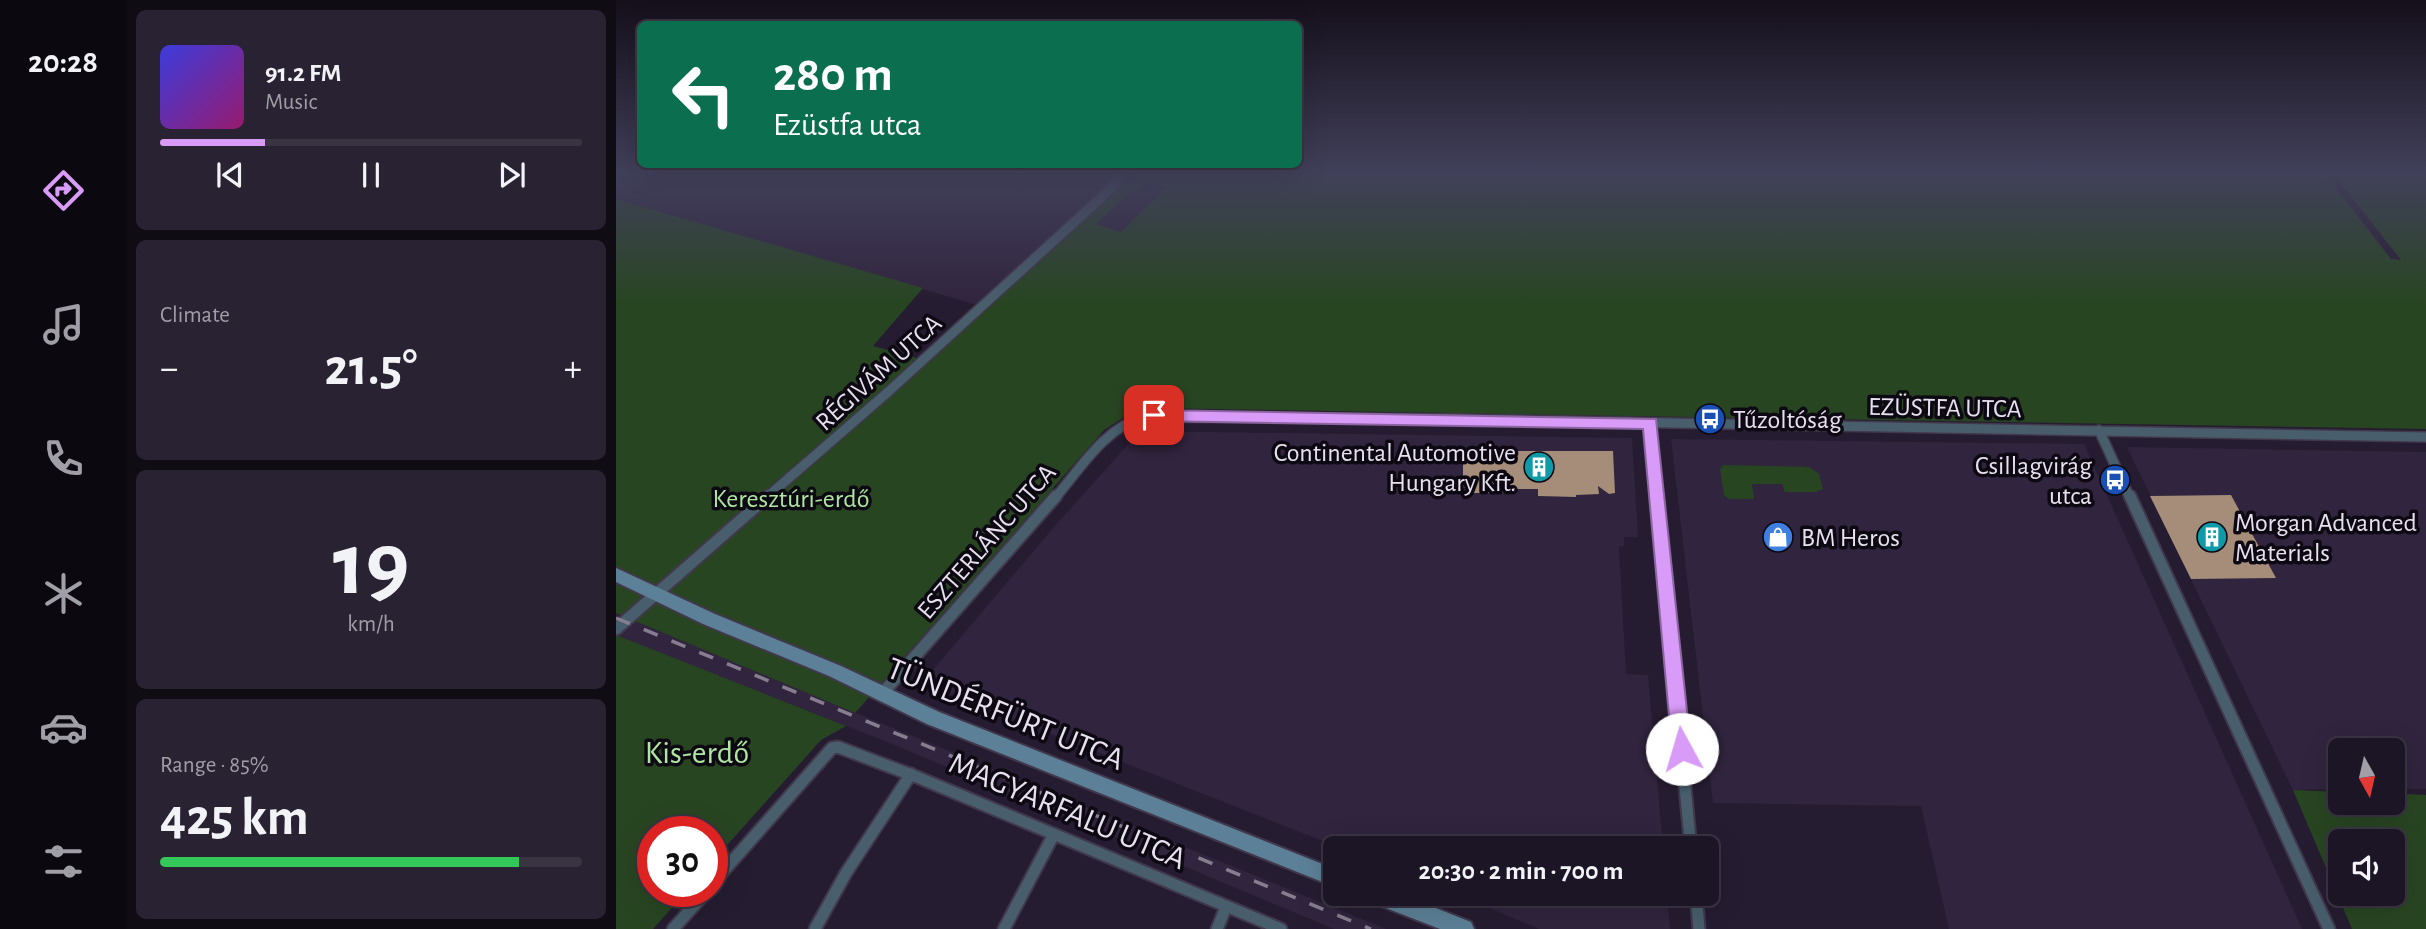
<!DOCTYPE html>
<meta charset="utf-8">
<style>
:root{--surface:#1c1525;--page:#292232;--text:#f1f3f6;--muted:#a09fa7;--line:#3a3442;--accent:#d89bf8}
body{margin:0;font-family:"Alegreya Sans",sans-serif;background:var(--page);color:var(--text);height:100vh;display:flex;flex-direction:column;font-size:26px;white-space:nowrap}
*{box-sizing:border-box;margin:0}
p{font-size:23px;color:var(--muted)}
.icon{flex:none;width:38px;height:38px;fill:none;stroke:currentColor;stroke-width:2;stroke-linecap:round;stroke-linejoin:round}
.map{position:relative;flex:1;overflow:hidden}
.drawer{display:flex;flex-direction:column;gap:10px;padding:10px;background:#0f0c14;width:490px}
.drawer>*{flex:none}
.banner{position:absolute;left:21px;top:21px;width:665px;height:147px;border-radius:10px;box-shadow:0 7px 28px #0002,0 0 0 2px var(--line);background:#0b6e4f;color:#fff;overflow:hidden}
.needle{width:46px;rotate:172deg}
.tools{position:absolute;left:1712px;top:738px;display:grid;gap:14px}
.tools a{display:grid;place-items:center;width:77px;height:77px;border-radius:10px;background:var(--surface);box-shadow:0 7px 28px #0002,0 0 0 2px var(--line);font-size:35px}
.speed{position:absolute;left:21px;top:816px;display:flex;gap:14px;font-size:35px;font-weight:700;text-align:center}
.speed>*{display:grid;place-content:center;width:91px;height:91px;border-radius:50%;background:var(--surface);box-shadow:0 7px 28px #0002,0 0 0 2px var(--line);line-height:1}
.speed .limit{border:10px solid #d22;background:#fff;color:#111}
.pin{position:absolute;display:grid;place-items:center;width:60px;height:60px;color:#fff;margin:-30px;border-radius:14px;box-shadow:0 4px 10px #0006}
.me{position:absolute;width:77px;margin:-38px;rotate:354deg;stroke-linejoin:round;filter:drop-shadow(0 0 5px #0008)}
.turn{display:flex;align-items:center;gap:24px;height:147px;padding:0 21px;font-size:32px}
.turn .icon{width:91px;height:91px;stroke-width:2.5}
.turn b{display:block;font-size:49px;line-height:60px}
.big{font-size:52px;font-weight:700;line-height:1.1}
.drawer .card{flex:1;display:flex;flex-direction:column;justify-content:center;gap:10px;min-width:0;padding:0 24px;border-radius:10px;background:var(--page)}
.drawer .dial{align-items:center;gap:0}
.dial b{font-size:91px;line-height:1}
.song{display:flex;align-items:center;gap:21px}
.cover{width:84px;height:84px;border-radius:10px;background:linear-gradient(135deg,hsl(240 70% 55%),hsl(320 70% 35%))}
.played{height:7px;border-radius:4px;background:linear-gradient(90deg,var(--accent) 25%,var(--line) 25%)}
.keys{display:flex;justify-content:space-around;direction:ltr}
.heat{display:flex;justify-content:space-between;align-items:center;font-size:38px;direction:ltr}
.charge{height:10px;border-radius:5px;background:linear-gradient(90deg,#34c759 85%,var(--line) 0)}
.trip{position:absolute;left:707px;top:836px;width:396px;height:70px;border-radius:10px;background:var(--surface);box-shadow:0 7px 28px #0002,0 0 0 2px var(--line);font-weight:700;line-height:70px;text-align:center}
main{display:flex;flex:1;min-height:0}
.dock{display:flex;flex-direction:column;width:126px;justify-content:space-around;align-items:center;background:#0b080f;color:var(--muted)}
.dock .icon{width:49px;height:49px}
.dock .selected{color:var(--accent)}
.dock b{font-size:32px;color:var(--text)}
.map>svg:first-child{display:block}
</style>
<main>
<nav class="dock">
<b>20:28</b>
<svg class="icon selected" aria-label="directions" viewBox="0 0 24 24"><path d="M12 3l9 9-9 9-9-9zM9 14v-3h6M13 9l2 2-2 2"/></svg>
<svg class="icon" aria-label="music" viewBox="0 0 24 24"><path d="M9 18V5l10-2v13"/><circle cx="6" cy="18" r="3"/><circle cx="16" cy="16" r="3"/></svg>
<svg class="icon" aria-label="phone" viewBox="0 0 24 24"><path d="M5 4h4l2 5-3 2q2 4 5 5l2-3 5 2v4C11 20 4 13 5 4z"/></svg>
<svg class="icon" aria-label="climate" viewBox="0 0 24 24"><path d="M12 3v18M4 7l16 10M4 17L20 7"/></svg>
<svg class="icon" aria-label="car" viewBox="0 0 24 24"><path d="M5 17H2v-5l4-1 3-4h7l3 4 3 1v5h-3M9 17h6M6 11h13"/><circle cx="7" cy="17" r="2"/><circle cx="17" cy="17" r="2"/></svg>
<svg class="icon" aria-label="filters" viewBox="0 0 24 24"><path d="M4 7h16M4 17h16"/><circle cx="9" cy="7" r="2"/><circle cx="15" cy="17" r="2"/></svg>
</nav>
<section class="drawer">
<div class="card">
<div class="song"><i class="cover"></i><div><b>91.2 FM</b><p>Music</p></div></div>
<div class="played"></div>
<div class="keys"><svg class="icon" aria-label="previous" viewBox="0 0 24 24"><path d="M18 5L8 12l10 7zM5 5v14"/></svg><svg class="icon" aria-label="pause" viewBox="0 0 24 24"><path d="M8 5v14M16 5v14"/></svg><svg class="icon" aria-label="next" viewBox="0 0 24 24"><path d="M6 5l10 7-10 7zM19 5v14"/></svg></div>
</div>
<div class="card"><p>Climate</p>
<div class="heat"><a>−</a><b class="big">21.5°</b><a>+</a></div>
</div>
<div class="card dial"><b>19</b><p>km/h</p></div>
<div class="card"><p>Range · 85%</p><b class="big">425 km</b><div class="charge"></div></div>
</section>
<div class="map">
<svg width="1810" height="929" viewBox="0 0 1810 929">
<rect width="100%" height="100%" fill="#261c31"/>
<!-- built -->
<path fill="#31243e" d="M 0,173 L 520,173 L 524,182 L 368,307 L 0,199 Z
M 531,182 L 551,188 L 505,232 L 479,224 L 515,191 L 520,192 Z
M 524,431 L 1016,438 L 1022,537 L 1008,537 L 1008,546 L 1003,546 L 1010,674 L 1032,675 L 1047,849 L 727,849 L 306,683 L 438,527 Z
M 1055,439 L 1468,444 L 1686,929 L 1333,929 L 1305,806 L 1097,803 Z
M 1511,447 L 1810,452 L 1810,789 L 1776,789 L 1776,751 L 1724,751 L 1724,789 L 1677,790 Z
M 0,613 L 240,713 L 770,929 L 718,929 L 274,743 L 20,644 L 0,635 Z
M 841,894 L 1051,894 L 1054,929 L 923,929 Z"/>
<!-- green -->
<path fill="#284522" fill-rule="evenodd" d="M 520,173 L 1708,173 L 1775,259 L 1785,260 L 1717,173 L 1810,173 L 1810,429 L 530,408 L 513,414 L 488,430 L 239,713 L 0,613 L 0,199 L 307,288 L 257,346 L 308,360 L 505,183 L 523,181 ZM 531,182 L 550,188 L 505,232 L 480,224 L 515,191 L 520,192 Z
M 1108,465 L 1193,467 L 1203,474 L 1207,489 L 1199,492 L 1169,492 L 1166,484 L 1136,484 L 1138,499 L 1113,499 L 1108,495 L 1104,469 Z
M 0,635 L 230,726 L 205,740 L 96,862 L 96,831 L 37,831 L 37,891 L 71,891 L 37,929 L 0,929 Z
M 1677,790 L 1724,792 L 1724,803 L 1776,803 L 1776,793 L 1810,795 L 1810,929 L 1736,929 ZM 1724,842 L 1776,842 L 1776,894 L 1724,894 Z"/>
<!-- building -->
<path fill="#a58d7a" d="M 847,451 L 997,451 L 999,493 L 993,494 L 982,486 L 983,494 L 960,495 L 960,497 L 922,496 L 922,489 L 892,489 L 891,493 L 850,493 L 850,488 L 847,488 Z
M 1615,495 L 1660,578 L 1575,579 L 1534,496 Z"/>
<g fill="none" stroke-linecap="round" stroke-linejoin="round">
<!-- street-far1 casing -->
<g stroke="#41384c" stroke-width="12">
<path id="street-far1" d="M 1034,423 L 1041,498
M 1483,430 L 1514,498
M 150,498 L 272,392 L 487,196 L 500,183 L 504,173
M 439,498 C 464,469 489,427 528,417 L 845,419 L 1810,437"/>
</g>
<!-- street casing -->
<g stroke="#41384c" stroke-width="15">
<path id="street" d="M 1041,496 L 1075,849
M 1514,496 L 1713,929
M 0,629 L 152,496
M 265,695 L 440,496
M 96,884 L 216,748 L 222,747 L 301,777 L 665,929
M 1080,894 L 1083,929
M 57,929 L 91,891
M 199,929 L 230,873 L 295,774
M 388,929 L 438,834
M 601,929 L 610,907"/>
</g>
<!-- secondary casing -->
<g stroke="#41384c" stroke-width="4">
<path id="secondary" d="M 0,568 L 99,614 L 225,666 L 323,712 L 719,869 L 719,887 L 311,724 L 213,676 L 87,624 L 0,582 Z
M 750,894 L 784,894 L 855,922 L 858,929 L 824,929 L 752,901 Z"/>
</g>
<!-- street-far1 -->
<use href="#street-far1" stroke="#485e6c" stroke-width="9"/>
<!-- street -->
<use href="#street" stroke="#485e6c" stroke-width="11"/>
<!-- secondary -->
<use href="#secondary" fill="#5c8097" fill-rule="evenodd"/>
<!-- rail -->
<path stroke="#867e8f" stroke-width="3.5" stroke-dasharray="15 15" stroke-linecap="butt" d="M 0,618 L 755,929"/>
</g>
<!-- sky -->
<linearGradient id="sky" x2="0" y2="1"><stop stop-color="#150f1b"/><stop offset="0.57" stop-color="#41405a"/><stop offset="1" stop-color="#41405a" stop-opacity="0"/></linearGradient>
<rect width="1810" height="303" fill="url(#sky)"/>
<!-- route -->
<path fill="#d89bf8" stroke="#8c65a1" stroke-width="2" d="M 538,410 L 1040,419 L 1075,749 L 1073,756 L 1066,758 L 1059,756 L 1056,749 L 1027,429 L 538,421 L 531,415 Z"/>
<!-- icons -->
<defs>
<g id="bus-disc" transform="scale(1.575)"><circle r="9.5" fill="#1a4fb4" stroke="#0d0912"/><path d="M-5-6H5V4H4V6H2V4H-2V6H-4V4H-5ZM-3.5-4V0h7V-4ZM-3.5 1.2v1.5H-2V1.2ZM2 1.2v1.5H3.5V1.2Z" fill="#fff"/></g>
<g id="building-disc" transform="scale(1.575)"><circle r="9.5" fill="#0f9aa8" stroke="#0d0912"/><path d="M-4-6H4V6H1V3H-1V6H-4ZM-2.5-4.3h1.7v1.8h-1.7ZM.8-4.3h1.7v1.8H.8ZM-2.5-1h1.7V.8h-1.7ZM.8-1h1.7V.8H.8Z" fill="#fff"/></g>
<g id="shop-disc" transform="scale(1.575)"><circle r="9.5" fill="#3f7fe0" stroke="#0d0912"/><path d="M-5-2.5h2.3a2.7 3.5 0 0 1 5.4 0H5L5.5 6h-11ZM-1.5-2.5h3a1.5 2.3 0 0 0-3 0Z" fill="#fff"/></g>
</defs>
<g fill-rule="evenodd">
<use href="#bus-disc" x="1094" y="419"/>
<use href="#building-disc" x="923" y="467"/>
<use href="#bus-disc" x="1499" y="480"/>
<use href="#shop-disc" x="1162" y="537"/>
<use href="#building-disc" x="1596" y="537"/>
</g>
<g text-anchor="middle" stroke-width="7" stroke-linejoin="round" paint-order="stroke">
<!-- street labels -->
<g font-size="26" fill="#e7e1ef" stroke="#0d0912">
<text transform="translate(262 372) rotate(-42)" y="9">RÉGIVÁM UTCA</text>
<text transform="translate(1329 407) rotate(1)" y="9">EZÜSTFA UTCA</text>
<text transform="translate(370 541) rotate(-49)" y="9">ESZTERLÁNC UTCA</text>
</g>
<!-- poi labels -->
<g font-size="26" fill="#e7e1ef" stroke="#0d0912" text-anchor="start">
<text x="1117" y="428">Tűzoltóság</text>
<text x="900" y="461" text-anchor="end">Continental Automotive<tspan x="900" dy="30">Hungary Kft.</tspan></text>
<text x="1476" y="474" text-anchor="end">Csillagvirág<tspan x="1476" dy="30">utca</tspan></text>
<text x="1619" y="531">Morgan Advanced<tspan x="1619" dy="30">Materials</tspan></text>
<text x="1185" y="546">BM Heros</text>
</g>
<!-- park labels -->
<g font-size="26" fill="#aee6a1" stroke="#0d0912">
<text x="175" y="507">Keresztúri-erdő</text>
</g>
<!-- near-street labels -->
<g font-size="32" fill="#e7e1ef" stroke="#0d0912">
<text transform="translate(390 713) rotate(22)" y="11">TÜNDÉRFÜRT UTCA</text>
<text transform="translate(452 810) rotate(23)" y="11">MAGYARFALU UTCA</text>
</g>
<!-- near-park labels -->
<g font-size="32" fill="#aee6a1" stroke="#0d0912">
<text x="81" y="763">Kis-erdő</text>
</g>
</g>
</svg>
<div class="tools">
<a><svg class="needle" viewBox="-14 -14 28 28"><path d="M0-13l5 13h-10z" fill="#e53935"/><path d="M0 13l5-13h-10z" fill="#a09fa7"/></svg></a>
<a><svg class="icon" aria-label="sound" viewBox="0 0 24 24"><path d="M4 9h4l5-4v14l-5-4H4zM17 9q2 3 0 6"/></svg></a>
</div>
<div class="speed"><div class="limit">30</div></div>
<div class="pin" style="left:538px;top:415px;background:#d93025"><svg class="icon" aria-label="arrive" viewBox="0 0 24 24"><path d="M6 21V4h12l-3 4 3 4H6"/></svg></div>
<svg class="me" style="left:1066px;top:749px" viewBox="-20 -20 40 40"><circle r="19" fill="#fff"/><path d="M0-13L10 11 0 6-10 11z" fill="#d89bf8"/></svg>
<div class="trip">20:30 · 2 min · 700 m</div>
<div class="banner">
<div class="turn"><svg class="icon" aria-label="left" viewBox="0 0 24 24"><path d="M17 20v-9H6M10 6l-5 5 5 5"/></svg><div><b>280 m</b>Ezüstfa utca</div></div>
</div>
</div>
</main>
